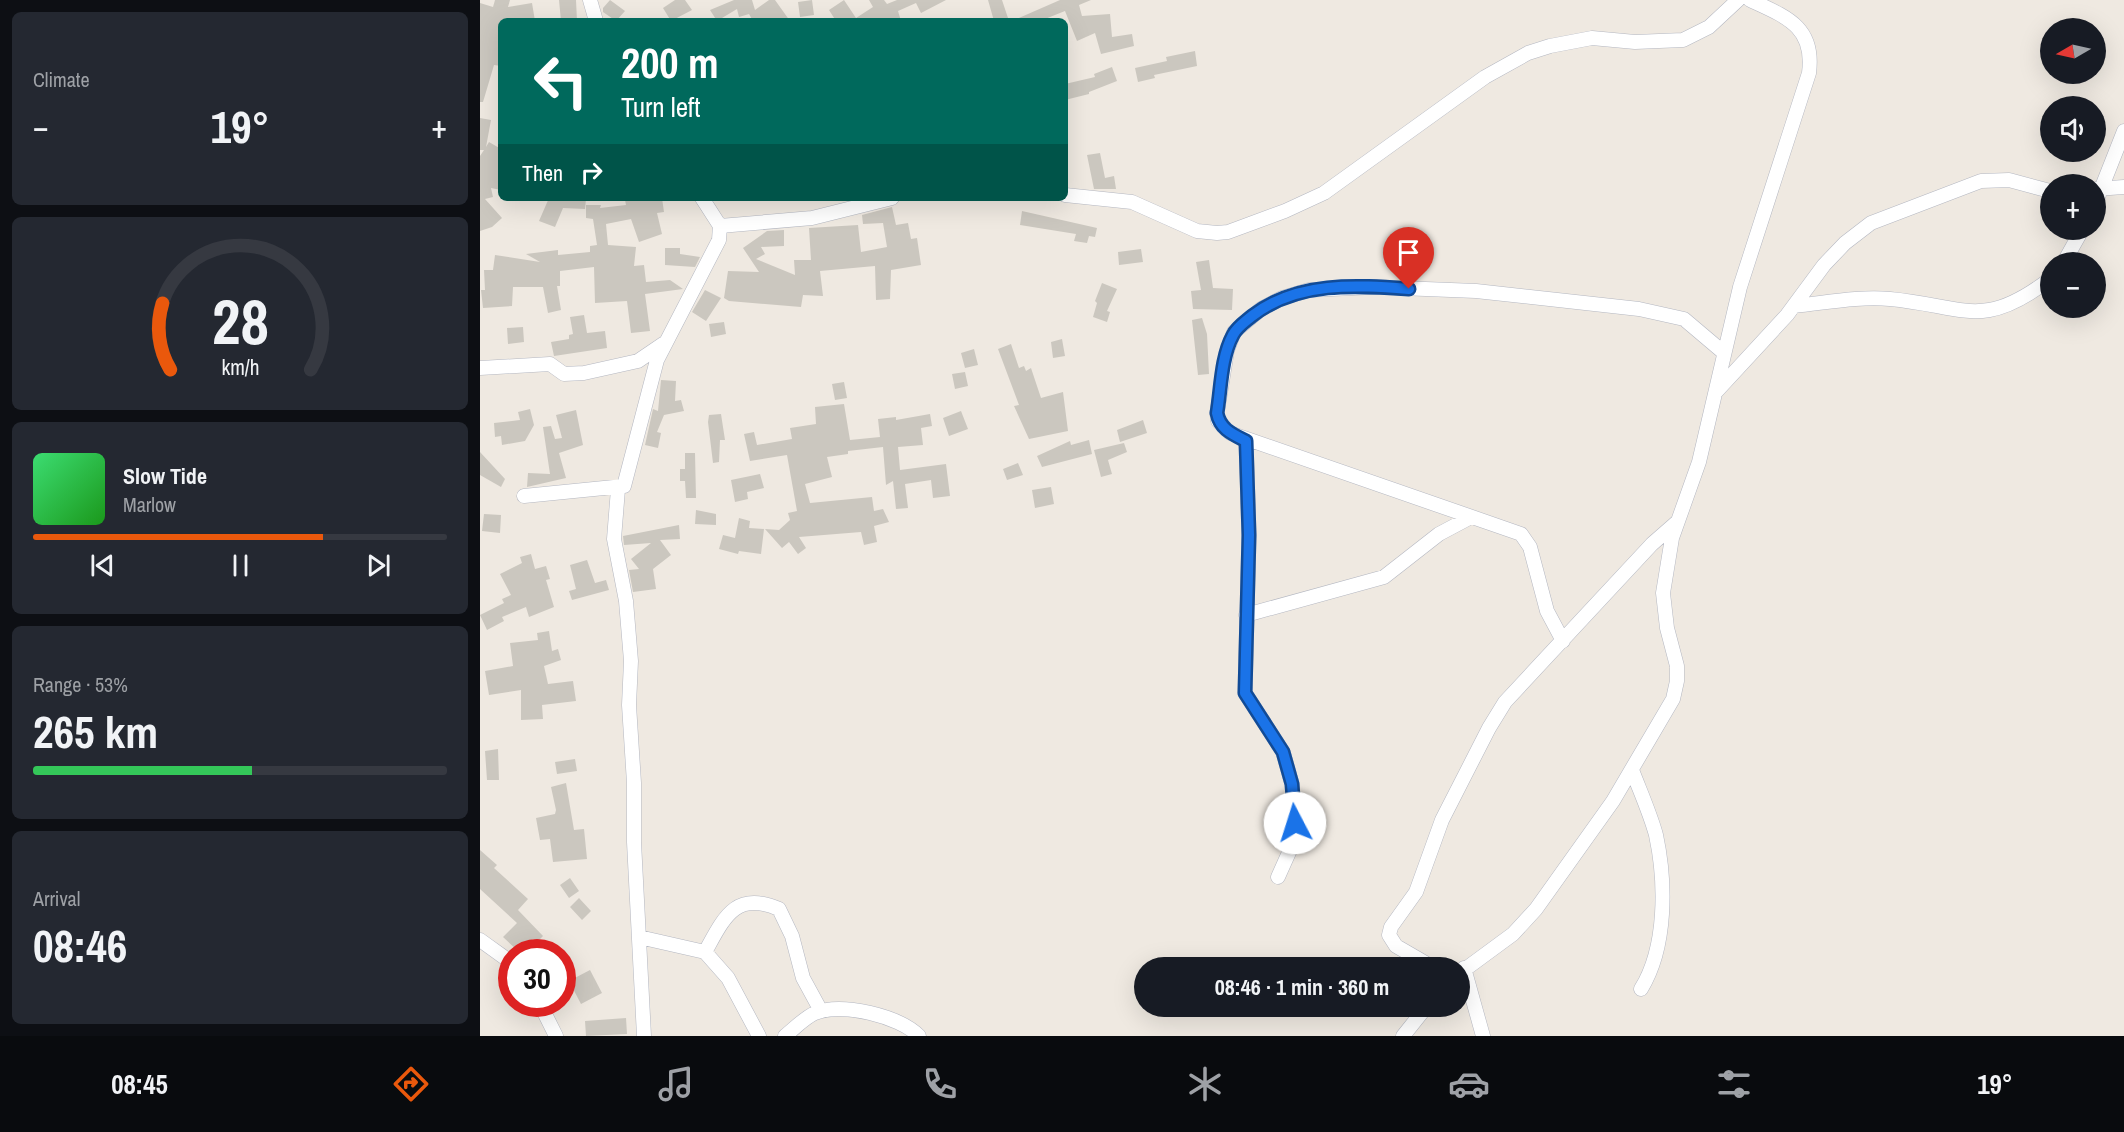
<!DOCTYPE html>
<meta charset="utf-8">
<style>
:root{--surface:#171b24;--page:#242831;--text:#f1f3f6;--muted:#9ea1a6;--line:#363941;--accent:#ea580c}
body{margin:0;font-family:"Archivo Narrow",sans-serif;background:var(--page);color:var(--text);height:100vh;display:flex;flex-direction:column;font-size:22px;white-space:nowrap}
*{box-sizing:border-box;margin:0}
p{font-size:20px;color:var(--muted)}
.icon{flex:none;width:33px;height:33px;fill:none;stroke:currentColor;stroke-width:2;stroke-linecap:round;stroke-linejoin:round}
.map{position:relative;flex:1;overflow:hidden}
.sheet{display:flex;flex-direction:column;gap:12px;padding:12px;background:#0d0f14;width:480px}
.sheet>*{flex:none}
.hud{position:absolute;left:18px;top:18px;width:570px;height:183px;border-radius:9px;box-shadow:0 6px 24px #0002;background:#00695c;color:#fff;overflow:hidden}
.needle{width:39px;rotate:261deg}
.buttons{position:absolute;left:1560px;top:18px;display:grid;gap:12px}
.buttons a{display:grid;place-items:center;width:66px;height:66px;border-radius:50%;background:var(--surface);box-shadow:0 6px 24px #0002;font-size:30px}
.speed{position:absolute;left:18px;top:939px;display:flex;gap:12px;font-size:30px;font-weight:700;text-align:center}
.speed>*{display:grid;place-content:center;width:78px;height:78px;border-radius:50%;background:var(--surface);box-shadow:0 6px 24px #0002;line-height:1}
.speed .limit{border:9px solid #d22;background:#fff;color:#111}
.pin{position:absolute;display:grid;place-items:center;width:51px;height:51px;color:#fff;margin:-62px -26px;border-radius:50% 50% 50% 0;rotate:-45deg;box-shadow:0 0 6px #0007}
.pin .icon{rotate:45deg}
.me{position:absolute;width:66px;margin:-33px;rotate:355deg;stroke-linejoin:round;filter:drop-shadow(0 0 4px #0008)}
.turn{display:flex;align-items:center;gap:21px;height:126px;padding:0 24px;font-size:27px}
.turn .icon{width:78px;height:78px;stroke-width:2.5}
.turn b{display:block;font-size:42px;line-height:51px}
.then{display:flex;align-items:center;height:57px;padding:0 24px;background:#0003;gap:12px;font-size:22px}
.big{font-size:45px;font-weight:700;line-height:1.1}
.sheet .tile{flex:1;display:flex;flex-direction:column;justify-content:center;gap:9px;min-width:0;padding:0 21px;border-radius:9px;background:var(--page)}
.sheet .dial{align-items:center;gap:0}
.dial svg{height:156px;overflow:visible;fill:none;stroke:var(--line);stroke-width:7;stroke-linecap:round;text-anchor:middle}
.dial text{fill:var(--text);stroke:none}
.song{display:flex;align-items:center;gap:18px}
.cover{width:72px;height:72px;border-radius:9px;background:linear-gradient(135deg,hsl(140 70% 55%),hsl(120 70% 35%))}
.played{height:6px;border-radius:3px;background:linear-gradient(90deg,var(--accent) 70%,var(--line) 70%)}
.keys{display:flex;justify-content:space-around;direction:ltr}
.heat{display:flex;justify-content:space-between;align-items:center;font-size:33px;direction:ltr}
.charge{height:9px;border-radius:4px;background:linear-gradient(90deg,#34c759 53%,var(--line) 0)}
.trip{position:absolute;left:654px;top:957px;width:336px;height:60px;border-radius:30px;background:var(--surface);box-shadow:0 6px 24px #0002;font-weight:700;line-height:60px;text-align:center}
.tab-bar{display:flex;height:96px;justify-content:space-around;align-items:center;background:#090b0e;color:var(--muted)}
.tab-bar .icon{width:42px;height:42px}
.tab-bar .on{color:var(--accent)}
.tab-bar b{font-size:27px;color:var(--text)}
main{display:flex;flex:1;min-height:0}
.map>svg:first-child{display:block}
</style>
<main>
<section class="sheet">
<div class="tile"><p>Climate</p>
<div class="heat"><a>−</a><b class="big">19°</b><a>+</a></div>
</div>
<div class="tile dial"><svg viewBox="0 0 100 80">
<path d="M14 69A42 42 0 1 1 86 69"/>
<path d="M14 69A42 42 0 0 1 10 35" stroke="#ea580c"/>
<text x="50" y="56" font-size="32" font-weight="700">28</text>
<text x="50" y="72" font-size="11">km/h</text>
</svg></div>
<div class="tile">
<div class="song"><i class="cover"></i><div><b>Slow Tide</b><p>Marlow</p></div></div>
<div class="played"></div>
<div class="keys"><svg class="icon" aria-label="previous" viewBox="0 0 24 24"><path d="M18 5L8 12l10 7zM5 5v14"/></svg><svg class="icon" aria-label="pause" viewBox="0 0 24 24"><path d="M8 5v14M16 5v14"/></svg><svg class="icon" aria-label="next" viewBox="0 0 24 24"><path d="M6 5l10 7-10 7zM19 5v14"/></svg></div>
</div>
<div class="tile"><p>Range · 53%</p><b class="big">265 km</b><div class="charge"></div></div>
<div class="tile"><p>Arrival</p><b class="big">08:46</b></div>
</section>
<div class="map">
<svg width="1644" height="1036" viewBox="0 0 1644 1036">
<rect width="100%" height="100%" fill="#efe9e1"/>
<!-- building -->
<path fill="#cbc7bf" d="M 15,0 L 30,0 L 28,7 L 52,3 L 55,21 L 21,21 L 21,66 L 14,65 L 3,102 L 0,102 L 0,3 L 13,7 Z
M 79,0 L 96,0 L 97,21 L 81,21 Z
M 130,0 L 145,11 L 136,21 L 123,12 L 123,8 Z
M 195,0 L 205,0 L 212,10 L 191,21 L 183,8 Z
M 254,0 L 272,0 L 275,10 L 289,0 L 295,0 L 310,21 L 273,21 L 269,14 L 259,17 L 257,9 L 237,21 L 230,10 Z
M 332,0 L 334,15 L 320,17 L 318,2 Z
M 364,0 L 376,18 L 393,7 L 389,0 L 404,0 L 407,4 L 417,0 L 466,0 L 441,13 L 436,3 L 418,11 L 421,21 L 356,21 L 349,10 Z
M 508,0 L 522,0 L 529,21 L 514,21 Z
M 580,0 L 611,0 L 599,5 L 602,16 L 630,14 L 632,37 L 652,34 L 654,46 L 621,54 L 615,33 L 597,41 L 585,11 L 560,21 L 532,21 Z
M 715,51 L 717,66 L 674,75 L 675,78 L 658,82 L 655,68 L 687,61 L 686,57 Z
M 632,67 L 637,81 L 609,92 L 609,94 L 585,100 L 585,84 L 615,77 L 614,74 Z
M 0,118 L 11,120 L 6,147 L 9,142 L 21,149 L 21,190 L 11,188 L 13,197 L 5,199 L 22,218 L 12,227 L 0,231 L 0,156 L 4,150 L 0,150 Z
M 620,153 L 625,178 L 634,176 L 636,189 L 614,189 L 607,155 Z
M 69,198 L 106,199 L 105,209 L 83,208 L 75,227 L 59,221 Z
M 182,198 L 184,212 L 177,213 L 182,234 L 159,242 L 151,219 L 126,224 L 128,245 L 156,247 L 154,266 L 164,265 L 166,282 L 190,280 L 203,289 L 165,294 L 170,331 L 151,333 L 147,301 L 115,303 L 114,267 L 80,271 L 80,286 L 77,286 L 81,310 L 68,313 L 63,287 L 33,287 L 32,306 L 3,308 L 1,290 L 5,290 L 4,270 L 13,270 L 15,255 L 60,262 L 46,254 L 78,250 L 78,255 L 110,252 L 110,246 L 117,245 L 113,219 L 106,218 L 106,205 L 121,205 L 120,208 L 146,205 L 145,200 Z
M 412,207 L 416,225 L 428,223 L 431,239 L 437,238 L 441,265 L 411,270 L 410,299 L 396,300 L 395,266 L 340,271 L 343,296 L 323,295 L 321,307 L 249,301 L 244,298 L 248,271 L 279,272 L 263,248 L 287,231 L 304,230 L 304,246 L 281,247 L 285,254 L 276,259 L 315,275 L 314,260 L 331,260 L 329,228 L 378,225 L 381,252 L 407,247 L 403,223 L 383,224 L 382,215 Z
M 542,211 L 617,228 L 615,237 L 609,236 L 607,243 L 594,241 L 596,234 L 540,225 Z
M 185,248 L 200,248 L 200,254 L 220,257 L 215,267 L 185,265 Z
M 661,249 L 663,262 L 639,265 L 638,252 Z
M 729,260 L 733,288 L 753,289 L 752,310 L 713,309 L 711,291 L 721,290 L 716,262 Z
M 622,283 L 637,289 L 627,311 L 630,312 L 627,322 L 613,317 L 617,303 L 615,301 Z
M 225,290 L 241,298 L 226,321 L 212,312 Z
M 104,315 L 107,333 L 125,331 L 127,348 L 74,356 L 71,342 L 89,339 L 89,335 L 93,334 L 90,317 Z
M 722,318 L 727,334 L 729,374 L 718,375 L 712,320 Z
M 244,322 L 246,334 L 231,337 L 229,324 Z
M 43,327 L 44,342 L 28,344 L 27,328 Z
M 582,339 L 585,356 L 573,358 L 571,342 Z
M 531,344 L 539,368 L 544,366 L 546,371 L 551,368 L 561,398 L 583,392 L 588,431 L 549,439 L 534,406 L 539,405 L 518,349 Z
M 494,349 L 498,365 L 485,368 L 481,353 Z
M 485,372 L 488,386 L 475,389 L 472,374 Z
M 181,380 L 196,381 L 195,401 L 201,400 L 204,411 L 184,415 L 177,432 L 181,433 L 178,448 L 165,445 L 173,409 L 178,411 Z
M 364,382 L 367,398 L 355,400 L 352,384 Z
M 364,404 L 370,440 L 400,437 L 398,419 L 416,417 L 416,420 L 450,414 L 452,426 L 441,428 L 443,445 L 418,447 L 420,470 L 466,464 L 470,496 L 453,498 L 451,480 L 425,484 L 428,508 L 416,509 L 413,481 L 406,485 L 403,447 L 368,451 L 368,454 L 347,457 L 352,477 L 325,484 L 330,503 L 392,497 L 394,511 L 403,509 L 409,522 L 394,526 L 397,542 L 384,545 L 381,532 L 319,537 L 326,548 L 318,554 L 309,542 L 302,548 L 285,529 L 299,530 L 310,520 L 308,513 L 317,511 L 307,455 L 270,461 L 264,434 L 274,432 L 277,445 L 312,439 L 310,428 L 336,424 L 335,407 Z
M 50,409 L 54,425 L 45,441 L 22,445 L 21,436 L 15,437 L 14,423 L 40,420 L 38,412 Z
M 96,410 L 103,445 L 79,453 L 86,478 L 47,487 L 48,473 L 70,474 L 63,427 L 71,426 L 75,439 L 82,438 L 76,415 Z
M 481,411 L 488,429 L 469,436 L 463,418 Z
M 241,414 L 245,440 L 240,440 L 239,462 L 233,463 L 228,422 L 229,415 Z
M 663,420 L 667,433 L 640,442 L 637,430 Z
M 609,440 L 612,454 L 562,467 L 557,456 L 590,441 L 591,445 Z
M 644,443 L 647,452 L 628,460 L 632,474 L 621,477 L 614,450 Z
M 0,452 L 25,479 L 21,487 L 0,475 Z
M 205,453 L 215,453 L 216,498 L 206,498 L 205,481 L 200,481 L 200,469 L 205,469 Z
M 538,463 L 543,475 L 527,480 L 523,469 Z
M 280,474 L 284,488 L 267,492 L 268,499 L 255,502 L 251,480 Z
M 571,487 L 574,504 L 555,508 L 552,490 Z
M 216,510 L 236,514 L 236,525 L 215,524 Z
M 4,514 L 21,515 L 20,533 L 2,531 Z
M 259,518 L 270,521 L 269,528 L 284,529 L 281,554 L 259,551 L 258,554 L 239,549 L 243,535 L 255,538 Z
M 199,525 L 200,539 L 180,540 L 191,555 L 173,569 L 176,589 L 153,592 L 149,570 L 159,569 L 151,559 L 171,543 L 144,545 L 143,536 Z
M 51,554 L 55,569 L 66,566 L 70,579 L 66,580 L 74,607 L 49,617 L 46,607 L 22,617 L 24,621 L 7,630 L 0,615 L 24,603 L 22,599 L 31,595 L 20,574 L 42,563 L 40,557 Z
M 107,560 L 115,583 L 126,580 L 129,590 L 92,600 L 89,591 L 96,589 L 90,565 Z
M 69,631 L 72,651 L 78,649 L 81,660 L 64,666 L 68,684 L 93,681 L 96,701 L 62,705 L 63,719 L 41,720 L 41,690 L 9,695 L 5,671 L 33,666 L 30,643 L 58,640 L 57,633 Z
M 18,749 L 19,780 L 7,780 L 5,751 Z
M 95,759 L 97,771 L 77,774 L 75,762 Z
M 86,783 L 94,830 L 104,829 L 107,859 L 73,862 L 70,839 L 60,840 L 56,818 L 75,814 L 76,810 L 71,787 Z
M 0,850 L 17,865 L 14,868 L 48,899 L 38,910 L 63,936 L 57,942 L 53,939 L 39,952 L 23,937 L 37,923 L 0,889 Z
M 90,878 L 99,891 L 89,898 L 80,885 Z
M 99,898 L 111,911 L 102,920 L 90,907 Z
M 110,970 L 122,993 L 101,1004 L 89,981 Z
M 146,1018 L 147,1034 L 106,1036 L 105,1021 Z"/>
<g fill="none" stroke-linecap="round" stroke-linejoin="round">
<!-- minor casing -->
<g stroke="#b4b7c1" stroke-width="15">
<path id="minor" d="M 110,0 L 116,21
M 1616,189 L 1644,187
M 585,195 L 652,202 L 717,231 L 737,233 L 748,232 L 805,211 L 844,193 L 1005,77 L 1048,53 L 1070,46 L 1112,38 L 1155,42 L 1203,40 L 1229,27 L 1258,0
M 1616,202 L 1644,131
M 240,226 L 332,218 L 412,198
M 1584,262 L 1602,230
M 1314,306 C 1345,303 1379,296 1410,299 C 1485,306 1502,331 1570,279
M 0,368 L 70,364 L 84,374 L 104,373 L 158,361 L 183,344
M 1235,393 L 1307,315 L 1344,265 L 1365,243 L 1391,223 L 1501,181 L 1529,180 L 1570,191
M 766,441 L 769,535 L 765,693 L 803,752 L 812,784 L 815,823 L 811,848 L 798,877
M 138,489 L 134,539 L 146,601 L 151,661 L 149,705 L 154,783 L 154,842 L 164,1036
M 44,496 L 144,486 L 177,360 L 239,240 L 240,226 L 222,198
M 766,615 L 904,577 L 959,534 L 991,517
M 1083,641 L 1067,611 L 1050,547 L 1041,534 L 750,433 L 738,421 L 737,413 L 747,351 L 754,332 L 781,309 L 802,298 L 829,290 L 895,287 L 996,291 L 1159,309 L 1204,319 L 1243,352
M 1152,770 C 1160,791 1170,813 1176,835 C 1186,882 1187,947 1161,989
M 159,937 L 225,952 L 248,978 L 279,1036
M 0,940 L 32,963
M 225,952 C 244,918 255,890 299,909 L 312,936 L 323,978 L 341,1011
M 954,968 L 916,946 L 909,935 L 911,927 L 936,892 L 962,820 L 1009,728 L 1025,702 L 1172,544 L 1196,523
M 984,968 L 1003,1036
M 980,973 L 1033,934 L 1056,909 L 1133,801 L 1193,699 L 1197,681 L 1197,666 L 1187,628 L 1183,593 L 1192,538 L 1219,462 L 1260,287 L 1329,73 C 1335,27 1307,17 1270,0
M 60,1004 L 76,1036
M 305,1036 C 314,1029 324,1018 335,1013 C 362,1002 419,1016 439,1036
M 923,1036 L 947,1006"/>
</g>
<!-- minor -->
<use href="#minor" stroke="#fff" stroke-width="14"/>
</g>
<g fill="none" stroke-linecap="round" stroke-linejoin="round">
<!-- route casing -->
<g stroke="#114b97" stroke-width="15">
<path id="route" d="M 815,823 L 812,784 L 803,752 L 765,693 L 769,535 L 766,441 C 752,434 740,429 737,413 C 741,388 741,357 753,335 C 757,327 765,322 772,316 C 817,281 876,285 929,289"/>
</g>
<!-- route -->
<use href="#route" stroke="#1a73e8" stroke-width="10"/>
</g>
</svg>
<div class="buttons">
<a><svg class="needle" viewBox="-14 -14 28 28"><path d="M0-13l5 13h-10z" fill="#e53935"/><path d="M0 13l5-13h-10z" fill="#9ea1a6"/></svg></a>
<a><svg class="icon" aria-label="sound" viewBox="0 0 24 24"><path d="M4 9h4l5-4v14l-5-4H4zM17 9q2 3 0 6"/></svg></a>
<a>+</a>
<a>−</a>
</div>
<div class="speed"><div class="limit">30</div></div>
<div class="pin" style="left:929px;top:289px;background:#d93025"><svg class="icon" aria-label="arrive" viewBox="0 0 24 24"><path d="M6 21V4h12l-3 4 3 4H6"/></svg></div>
<svg class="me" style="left:815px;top:823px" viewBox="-20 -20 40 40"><circle r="19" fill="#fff"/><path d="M0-13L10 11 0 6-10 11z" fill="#1a73e8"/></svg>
<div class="trip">08:46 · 1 min · 360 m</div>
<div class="hud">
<div class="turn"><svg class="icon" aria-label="left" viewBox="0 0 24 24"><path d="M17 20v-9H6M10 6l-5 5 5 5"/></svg><div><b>200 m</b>Turn left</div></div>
<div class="then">Then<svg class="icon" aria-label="right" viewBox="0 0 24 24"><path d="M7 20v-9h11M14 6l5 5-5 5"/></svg></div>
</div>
</div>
</main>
<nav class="tab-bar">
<b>08:45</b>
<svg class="icon on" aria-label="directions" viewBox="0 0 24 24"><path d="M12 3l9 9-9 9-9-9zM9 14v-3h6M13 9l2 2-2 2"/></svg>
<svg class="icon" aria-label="music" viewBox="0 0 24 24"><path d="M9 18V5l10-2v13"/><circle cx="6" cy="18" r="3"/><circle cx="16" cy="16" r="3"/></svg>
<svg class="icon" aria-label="phone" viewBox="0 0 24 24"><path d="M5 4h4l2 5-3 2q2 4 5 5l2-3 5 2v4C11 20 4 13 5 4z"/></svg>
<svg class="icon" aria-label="climate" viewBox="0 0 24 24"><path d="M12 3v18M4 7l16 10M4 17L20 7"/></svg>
<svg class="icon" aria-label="car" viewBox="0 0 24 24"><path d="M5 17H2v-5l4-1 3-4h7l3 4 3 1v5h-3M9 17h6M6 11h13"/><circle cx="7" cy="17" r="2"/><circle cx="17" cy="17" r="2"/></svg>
<svg class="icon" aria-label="filters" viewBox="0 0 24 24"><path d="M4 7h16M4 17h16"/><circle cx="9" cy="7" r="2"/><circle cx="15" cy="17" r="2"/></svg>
<b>19°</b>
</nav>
